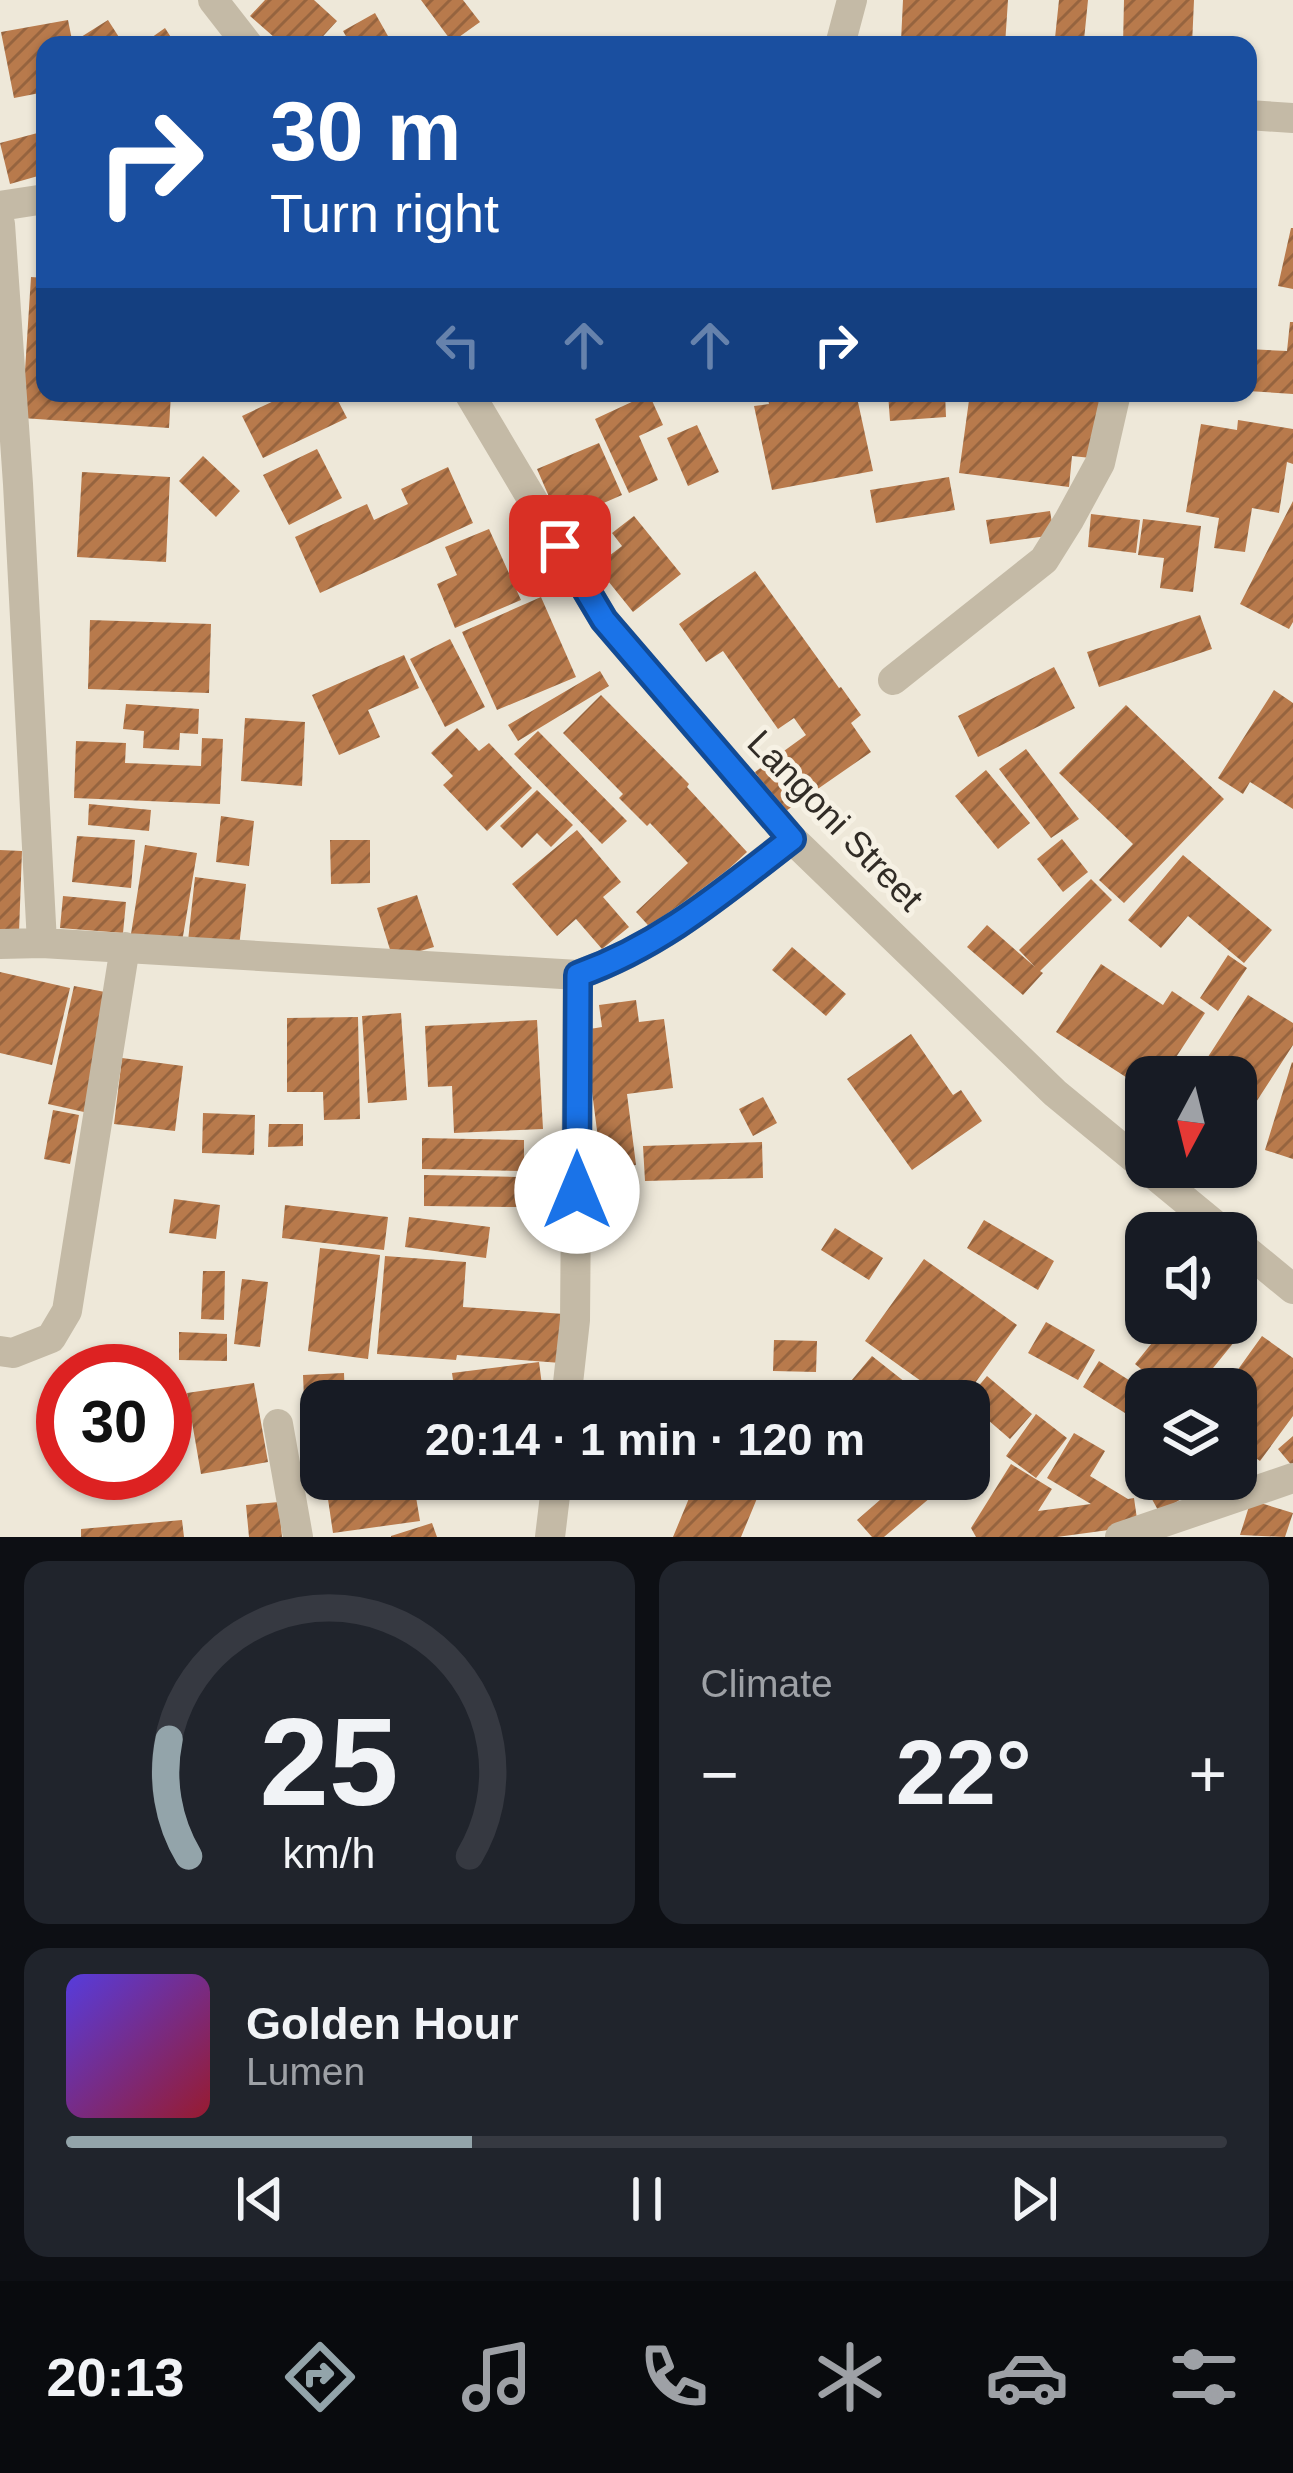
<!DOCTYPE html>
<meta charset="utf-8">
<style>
:root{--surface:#171b24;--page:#20242c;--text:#f1f3f6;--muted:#9ea1a6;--line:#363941;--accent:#93a4aa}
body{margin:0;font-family:Helvetica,sans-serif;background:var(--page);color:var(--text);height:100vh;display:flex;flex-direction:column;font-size:45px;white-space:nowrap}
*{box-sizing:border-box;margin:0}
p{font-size:39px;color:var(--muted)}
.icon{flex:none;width:66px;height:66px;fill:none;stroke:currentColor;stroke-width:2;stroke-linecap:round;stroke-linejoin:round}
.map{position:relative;height:1537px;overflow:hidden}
.drawer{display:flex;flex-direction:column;gap:24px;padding:24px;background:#0d0f14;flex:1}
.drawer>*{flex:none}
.top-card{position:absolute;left:36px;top:36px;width:1221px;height:366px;border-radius:24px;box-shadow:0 3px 9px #0004;background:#1a4fa0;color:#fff;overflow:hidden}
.needle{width:78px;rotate:187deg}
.buttons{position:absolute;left:1125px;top:1056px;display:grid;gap:24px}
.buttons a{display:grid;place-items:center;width:132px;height:132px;border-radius:24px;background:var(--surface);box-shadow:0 3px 9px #0004;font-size:60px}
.speed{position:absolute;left:36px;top:1344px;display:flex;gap:24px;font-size:60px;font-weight:700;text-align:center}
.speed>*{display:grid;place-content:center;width:156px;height:156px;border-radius:50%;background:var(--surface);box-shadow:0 3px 9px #0004;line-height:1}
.speed .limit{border:18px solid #d22;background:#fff;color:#111}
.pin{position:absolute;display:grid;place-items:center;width:102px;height:102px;color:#fff;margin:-51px;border-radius:24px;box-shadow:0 6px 18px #0006}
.me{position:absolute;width:132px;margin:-66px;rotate:0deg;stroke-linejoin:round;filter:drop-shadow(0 0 9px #0008)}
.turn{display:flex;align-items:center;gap:42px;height:252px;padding:0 36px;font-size:54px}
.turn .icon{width:156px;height:156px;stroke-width:2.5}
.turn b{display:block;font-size:84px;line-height:102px}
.lanes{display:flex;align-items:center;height:114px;padding:0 36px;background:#0003;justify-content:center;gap:60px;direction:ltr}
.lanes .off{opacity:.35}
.big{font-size:90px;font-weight:700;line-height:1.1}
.drawer .tile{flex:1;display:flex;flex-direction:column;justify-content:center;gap:18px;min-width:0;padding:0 42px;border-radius:24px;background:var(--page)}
.drawer .dial{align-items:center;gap:0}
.dial svg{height:312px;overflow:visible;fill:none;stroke:var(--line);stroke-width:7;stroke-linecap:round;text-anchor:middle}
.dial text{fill:var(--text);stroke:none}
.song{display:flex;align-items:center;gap:36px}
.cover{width:144px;height:144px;border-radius:18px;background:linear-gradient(135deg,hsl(250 70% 55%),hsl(350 70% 35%))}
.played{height:12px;border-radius:6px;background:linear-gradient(90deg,var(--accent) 35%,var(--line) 35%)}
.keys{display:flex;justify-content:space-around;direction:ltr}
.heat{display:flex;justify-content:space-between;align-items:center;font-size:66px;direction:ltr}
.drawer .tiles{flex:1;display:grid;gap:24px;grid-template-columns:1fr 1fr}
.tile:last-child{grid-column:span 2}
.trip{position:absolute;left:300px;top:1380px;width:690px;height:120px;border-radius:24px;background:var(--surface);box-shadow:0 3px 9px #0004;font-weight:700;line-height:120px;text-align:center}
.dock{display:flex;height:192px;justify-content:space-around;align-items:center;background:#090b0e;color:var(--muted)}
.dock .icon{width:84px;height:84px}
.dock .current{color:var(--accent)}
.dock b{font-size:54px;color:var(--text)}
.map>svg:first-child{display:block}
</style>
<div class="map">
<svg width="1293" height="1537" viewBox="0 0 1293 1537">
<defs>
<pattern id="building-hatch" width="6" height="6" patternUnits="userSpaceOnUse" patternTransform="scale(3)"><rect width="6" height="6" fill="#b87a4c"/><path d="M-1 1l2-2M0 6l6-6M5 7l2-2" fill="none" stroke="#96643f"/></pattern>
</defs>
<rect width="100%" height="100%" fill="#eee8d9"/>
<!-- building -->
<path fill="url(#building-hatch)" d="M 265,0 L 314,0 L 337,21 L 315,45 L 283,45 L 250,16 Z
M 421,0 L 463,0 L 480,22 L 452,42 Z
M 903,0 L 1008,0 L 1005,45 L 901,41 Z
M 1059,0 L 1088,0 L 1084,40 L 1055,38 Z
M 1124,0 L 1194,0 L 1192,45 L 1123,45 Z
M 375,13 L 393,45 L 351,45 L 343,31 Z
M 68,20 L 73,45 L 45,45 L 45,92 L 14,98 L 1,32 Z
M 108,20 L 124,45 L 87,45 L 81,37 Z
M 165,28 L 176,45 L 141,45 Z
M 45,131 L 45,174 L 10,184 L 0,143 Z
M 1291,228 L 1293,228 L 1293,289 L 1278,286 Z
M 31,277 L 45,278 L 45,393 L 171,393 L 169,428 L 22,418 Z
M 1290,322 L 1293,322 L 1293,394 L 1248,391 L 1248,349 L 1287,351 Z
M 291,393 L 334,393 L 347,418 L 263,458 L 242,416 Z
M 767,393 L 856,393 L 873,471 L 772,490 L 754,406 L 769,404 Z
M 888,393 L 945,393 L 946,417 L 890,421 Z
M 970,393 L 1110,393 L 1091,458 L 1072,456 L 1069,487 L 959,473 Z
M 649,394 L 663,425 L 639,436 L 658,480 L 629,493 L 595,419 Z
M 1238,420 L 1293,429 L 1293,464 L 1287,462 L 1279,513 L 1252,508 L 1245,552 L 1214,548 L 1219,518 L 1186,512 L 1201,424 L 1237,430 Z
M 697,425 L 719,472 L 688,486 L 667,438 Z
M 599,443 L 622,495 L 560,522 L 537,469 Z
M 317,449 L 342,498 L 289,525 L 263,475 Z
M 203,456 L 240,491 L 216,517 L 179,481 Z
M 448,467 L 473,523 L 320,593 L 295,537 L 367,504 L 374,520 L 408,504 L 401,489 Z
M 82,472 L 170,477 L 166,562 L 77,557 Z
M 949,477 L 955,510 L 876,523 L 870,490 Z
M 1293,501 L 1293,622 L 1289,629 L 1240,604 Z
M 1050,511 L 1054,535 L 990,544 L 986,520 Z
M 1091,514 L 1140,520 L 1136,553 L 1088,547 Z
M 634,516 L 681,574 L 633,612 L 596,566 L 622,546 L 612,533 Z
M 1143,519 L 1201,526 L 1193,592 L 1160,588 L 1164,558 L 1138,555 Z
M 489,529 L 521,600 L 455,628 L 437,584 L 457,575 L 445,547 Z
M 755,571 L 839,688 L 841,687 L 861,715 L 851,723 L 871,752 L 783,813 L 755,772 L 806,735 L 794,718 L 778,729 L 723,651 L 706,662 L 679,624 Z
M 541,597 L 576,677 L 497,710 L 462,632 Z
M 1200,615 L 1212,649 L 1099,687 L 1087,652 Z
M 90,620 L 211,624 L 209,693 L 88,689 Z
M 450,639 L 485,707 L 445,727 L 410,659 Z
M 404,655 L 419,688 L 368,710 L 380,737 L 339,755 L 312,695 Z
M 1054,667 L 1075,708 L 978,757 L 958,716 Z
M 600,671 L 609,686 L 518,741 L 508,725 Z
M 1274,690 L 1293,703 L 1293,809 L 1250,782 L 1243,794 L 1218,778 Z
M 601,695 L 689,784 L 687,787 L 747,852 L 657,935 L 636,912 L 688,863 L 650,823 L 647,826 L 619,798 L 623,794 L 563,733 Z
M 126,704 L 199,709 L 198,734 L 180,733 L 179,750 L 143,748 L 144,731 L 123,729 Z
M 1126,705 L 1224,799 L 1124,903 L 1099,880 L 1133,844 L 1059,773 Z
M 245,718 L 305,722 L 302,786 L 241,781 Z
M 457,728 L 479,751 L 489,743 L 532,788 L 487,831 L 443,785 L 453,776 L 431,753 Z
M 538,731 L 627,821 L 602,844 L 514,754 Z
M 202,738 L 223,739 L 220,804 L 74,798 L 76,741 L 126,743 L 125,763 L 201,766 Z
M 1026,749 L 1079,819 L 1051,838 L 999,769 Z
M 986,770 L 1030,823 L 998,849 L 955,796 Z
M 537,790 L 573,825 L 551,847 L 537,833 L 522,848 L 500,826 Z
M 89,804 L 151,810 L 149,831 L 88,825 Z
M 221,816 L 254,821 L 249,866 L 216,862 Z
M 577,830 L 621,882 L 603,897 L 629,927 L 602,949 L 576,919 L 557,936 L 512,884 Z
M 77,836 L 135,840 L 131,888 L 72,882 Z
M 1062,839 L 1088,872 L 1063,892 L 1037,859 Z
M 330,840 L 370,840 L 370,883 L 331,884 Z
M 145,845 L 197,853 L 182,942 L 131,934 Z
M 0,850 L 22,851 L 19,932 L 0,931 Z
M 1183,855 L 1272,930 L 1244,963 L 1188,916 L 1161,948 L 1128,920 Z
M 195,877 L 246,884 L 239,947 L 188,941 Z
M 1091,879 L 1112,900 L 1040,971 L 1043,973 L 1023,995 L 967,947 L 987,925 L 1035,967 L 1019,950 Z
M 417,895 L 434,947 L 393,959 L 377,908 Z
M 63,896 L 126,902 L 123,933 L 60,928 Z
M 792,947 L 846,994 L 826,1016 L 772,970 Z
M 1228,955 L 1247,968 L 1218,1011 L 1200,998 Z
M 1101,964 L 1163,1005 L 1172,991 L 1205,1013 L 1163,1077 L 1146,1077 L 1146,1090 L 1056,1032 Z
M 0,972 L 70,988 L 52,1065 L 0,1053 Z
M 74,986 L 110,993 L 84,1112 L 48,1104 Z
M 1248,995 L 1293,1023 L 1293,1045 L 1236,1133 L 1236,1077 L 1195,1077 Z
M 636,1000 L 639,1022 L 664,1019 L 673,1088 L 627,1094 L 636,1165 L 602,1169 L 584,1030 L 602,1027 L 599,1005 Z
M 401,1013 L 407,1100 L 368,1103 L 362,1016 Z
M 358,1017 L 360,1119 L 324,1120 L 323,1092 L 287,1092 L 287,1018 Z
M 537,1020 L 543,1129 L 454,1133 L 452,1086 L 428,1087 L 425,1026 Z
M 911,1034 L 953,1095 L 961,1090 L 982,1121 L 912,1170 L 847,1079 Z
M 122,1058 L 183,1066 L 175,1131 L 114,1124 Z
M 1292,1062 L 1293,1063 L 1293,1159 L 1265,1150 Z
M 763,1097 L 777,1123 L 753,1136 L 739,1109 Z
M 53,1110 L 79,1115 L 70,1164 L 44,1159 Z
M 203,1113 L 255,1115 L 254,1155 L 202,1153 Z
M 269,1124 L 303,1124 L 303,1146 L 268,1147 Z
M 422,1138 L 524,1140 L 524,1171 L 422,1169 Z
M 762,1142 L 763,1178 L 645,1181 L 643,1146 Z
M 424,1175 L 518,1177 L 518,1207 L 424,1206 Z
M 174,1199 L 220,1205 L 216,1239 L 169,1233 Z
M 285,1205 L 388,1217 L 384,1250 L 282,1238 Z
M 409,1217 L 490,1227 L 486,1258 L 405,1247 Z
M 984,1220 L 1054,1261 L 1038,1290 L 967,1248 Z
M 835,1228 L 883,1258 L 869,1280 L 821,1250 Z
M 320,1248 L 380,1255 L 368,1359 L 308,1351 Z
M 385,1256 L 466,1262 L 463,1307 L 564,1314 L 561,1363 L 457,1355 L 456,1360 L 377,1354 Z
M 924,1259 L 1017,1325 L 962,1401 L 949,1401 L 865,1341 Z
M 203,1271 L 225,1271 L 224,1320 L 201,1319 Z
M 242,1279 L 268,1282 L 260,1347 L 234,1344 Z
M 1046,1322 L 1095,1350 L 1078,1380 L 1028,1353 Z
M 1168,1323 L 1222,1323 L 1239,1336 L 1196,1389 L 1165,1389 L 1135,1364 Z
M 179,1332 L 227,1334 L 227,1361 L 179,1360 Z
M 1262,1336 L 1293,1358 L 1293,1416 L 1260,1461 L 1236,1444 L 1236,1389 L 1224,1389 Z
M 774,1340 L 817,1341 L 816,1372 L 773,1371 Z
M 872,1356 L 929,1401 L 864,1401 L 846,1387 Z
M 1099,1361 L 1146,1391 L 1146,1426 L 1083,1387 Z
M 539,1362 L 544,1401 L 456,1401 L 452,1373 Z
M 344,1373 L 345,1401 L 321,1401 L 321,1447 L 306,1447 L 303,1375 Z
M 987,1376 L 1032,1414 L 1010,1439 L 966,1401 Z
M 451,1381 L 454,1401 L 412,1401 L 410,1386 Z
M 254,1383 L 268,1462 L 201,1474 L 187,1393 Z
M 1036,1414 L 1067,1438 L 1036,1478 L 1006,1456 Z
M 1074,1433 L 1105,1451 L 1090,1476 L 1128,1499 L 1134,1498 L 1138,1526 L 1057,1537 L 976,1537 L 971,1528 L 1011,1464 L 1052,1489 L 1038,1511 L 1091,1504 L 1047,1478 Z
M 1293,1436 L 1293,1467 L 1278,1449 Z
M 93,1473 L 153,1473 L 155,1486 L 97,1495 Z
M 325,1479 L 373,1479 L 375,1491 L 414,1485 L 420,1521 L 333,1533 Z
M 423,1479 L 464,1479 L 464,1484 L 424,1490 Z
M 697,1479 L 765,1479 L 741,1537 L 673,1537 Z
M 904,1479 L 939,1479 L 944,1486 L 884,1537 L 872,1537 L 857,1520 Z
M 1141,1479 L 1172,1479 L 1183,1498 L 1159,1512 Z
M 1182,1479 L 1225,1479 L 1193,1498 Z
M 1251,1500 L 1293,1513 L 1285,1537 L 1240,1535 Z
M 279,1502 L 282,1537 L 249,1537 L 246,1505 Z
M 182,1520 L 184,1537 L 81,1537 L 81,1529 Z
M 432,1523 L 437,1537 L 391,1537 L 391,1536 Z"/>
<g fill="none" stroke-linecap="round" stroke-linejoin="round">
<!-- minor -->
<path stroke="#c4baa6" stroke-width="30" d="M 213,0 L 248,45
M 840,45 L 852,0
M 1248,115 L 1293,118
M 0,206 L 45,199
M 0,224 L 18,484 L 42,943
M 469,393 L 604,620 L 792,839 L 1055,1093 L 1225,1233
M 893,680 L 1044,560 L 1069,520 L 1100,463 L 1116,393
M 0,944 L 42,943 L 578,975 C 663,945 722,892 792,839
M 1236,1242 L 1293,1289
M 0,1351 L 13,1353 L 51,1338 L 67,1311 L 125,947
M 566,1401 L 575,1320 L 578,975
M 278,1424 L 298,1537
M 550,1537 L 557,1479
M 1120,1537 L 1293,1478"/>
</g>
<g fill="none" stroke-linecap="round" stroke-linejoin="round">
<!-- route casing -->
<g stroke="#114b97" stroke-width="30">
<path id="route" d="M 560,546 L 604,620 L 792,839 C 722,893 662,945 578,975 L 577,1191"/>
</g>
<!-- route -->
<use href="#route" stroke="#1a73e8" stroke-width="21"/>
</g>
<g text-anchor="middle" stroke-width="10" stroke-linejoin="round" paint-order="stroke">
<!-- street labels -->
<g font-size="36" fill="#312c26" stroke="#f6f1e4">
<text transform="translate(836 820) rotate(46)" y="13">Langoni Street</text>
</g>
</g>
</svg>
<div class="buttons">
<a><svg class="needle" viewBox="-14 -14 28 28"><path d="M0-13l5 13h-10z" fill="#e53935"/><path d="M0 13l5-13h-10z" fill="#9ea1a6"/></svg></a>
<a><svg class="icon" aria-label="sound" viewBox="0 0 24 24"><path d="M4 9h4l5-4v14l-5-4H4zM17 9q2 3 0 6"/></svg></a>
<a><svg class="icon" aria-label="layers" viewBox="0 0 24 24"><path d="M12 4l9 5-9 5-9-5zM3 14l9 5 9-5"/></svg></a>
</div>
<div class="speed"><div class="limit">30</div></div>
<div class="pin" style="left:560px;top:546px;background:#d93025"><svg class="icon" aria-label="arrive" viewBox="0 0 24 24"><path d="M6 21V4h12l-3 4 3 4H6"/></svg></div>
<svg class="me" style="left:577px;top:1191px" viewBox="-20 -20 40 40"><circle r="19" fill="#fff"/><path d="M0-13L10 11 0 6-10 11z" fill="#1a73e8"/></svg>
<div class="trip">20:14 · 1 min · 120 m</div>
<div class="top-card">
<div class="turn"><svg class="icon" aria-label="right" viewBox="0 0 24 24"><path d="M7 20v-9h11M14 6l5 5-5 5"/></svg><div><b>30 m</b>Turn right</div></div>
<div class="lanes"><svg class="icon off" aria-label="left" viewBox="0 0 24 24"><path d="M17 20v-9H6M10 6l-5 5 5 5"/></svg><svg class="icon off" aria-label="ahead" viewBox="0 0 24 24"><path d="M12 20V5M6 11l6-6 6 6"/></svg><svg class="icon off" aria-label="ahead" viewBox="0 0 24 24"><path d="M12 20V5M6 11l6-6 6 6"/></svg><svg class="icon" aria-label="right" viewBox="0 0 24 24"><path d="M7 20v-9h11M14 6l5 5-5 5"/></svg></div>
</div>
</div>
<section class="drawer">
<div class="tiles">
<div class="tile dial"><svg viewBox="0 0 100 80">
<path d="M14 69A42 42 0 1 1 86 69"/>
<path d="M14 69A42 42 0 0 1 9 39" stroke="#93a4aa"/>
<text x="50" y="56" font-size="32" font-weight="700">25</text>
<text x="50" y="72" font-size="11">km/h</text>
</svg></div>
<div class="tile"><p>Climate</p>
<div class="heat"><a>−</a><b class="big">22°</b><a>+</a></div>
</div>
<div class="tile">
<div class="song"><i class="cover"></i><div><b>Golden Hour</b><p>Lumen</p></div></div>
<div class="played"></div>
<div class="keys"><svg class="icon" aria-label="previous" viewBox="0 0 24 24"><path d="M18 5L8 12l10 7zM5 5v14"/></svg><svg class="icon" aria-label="pause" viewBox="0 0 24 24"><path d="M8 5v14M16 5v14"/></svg><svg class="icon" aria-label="next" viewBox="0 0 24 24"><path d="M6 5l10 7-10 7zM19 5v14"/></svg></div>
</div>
</div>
</section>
<nav class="dock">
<b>20:13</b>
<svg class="icon current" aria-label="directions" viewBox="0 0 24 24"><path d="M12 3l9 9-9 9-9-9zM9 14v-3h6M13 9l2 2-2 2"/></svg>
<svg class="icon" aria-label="music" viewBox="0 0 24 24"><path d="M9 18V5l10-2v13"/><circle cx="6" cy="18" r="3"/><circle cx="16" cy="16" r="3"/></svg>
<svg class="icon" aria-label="phone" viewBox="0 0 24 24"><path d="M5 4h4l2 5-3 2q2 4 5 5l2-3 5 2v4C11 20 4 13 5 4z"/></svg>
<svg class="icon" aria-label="climate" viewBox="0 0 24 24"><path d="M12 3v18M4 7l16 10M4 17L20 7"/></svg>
<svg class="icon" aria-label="car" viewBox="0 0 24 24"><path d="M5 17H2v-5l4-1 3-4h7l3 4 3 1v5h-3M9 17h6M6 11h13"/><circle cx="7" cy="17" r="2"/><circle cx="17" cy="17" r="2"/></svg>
<svg class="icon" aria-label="filters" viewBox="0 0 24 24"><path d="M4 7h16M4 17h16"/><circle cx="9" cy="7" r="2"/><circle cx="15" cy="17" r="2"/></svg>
</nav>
